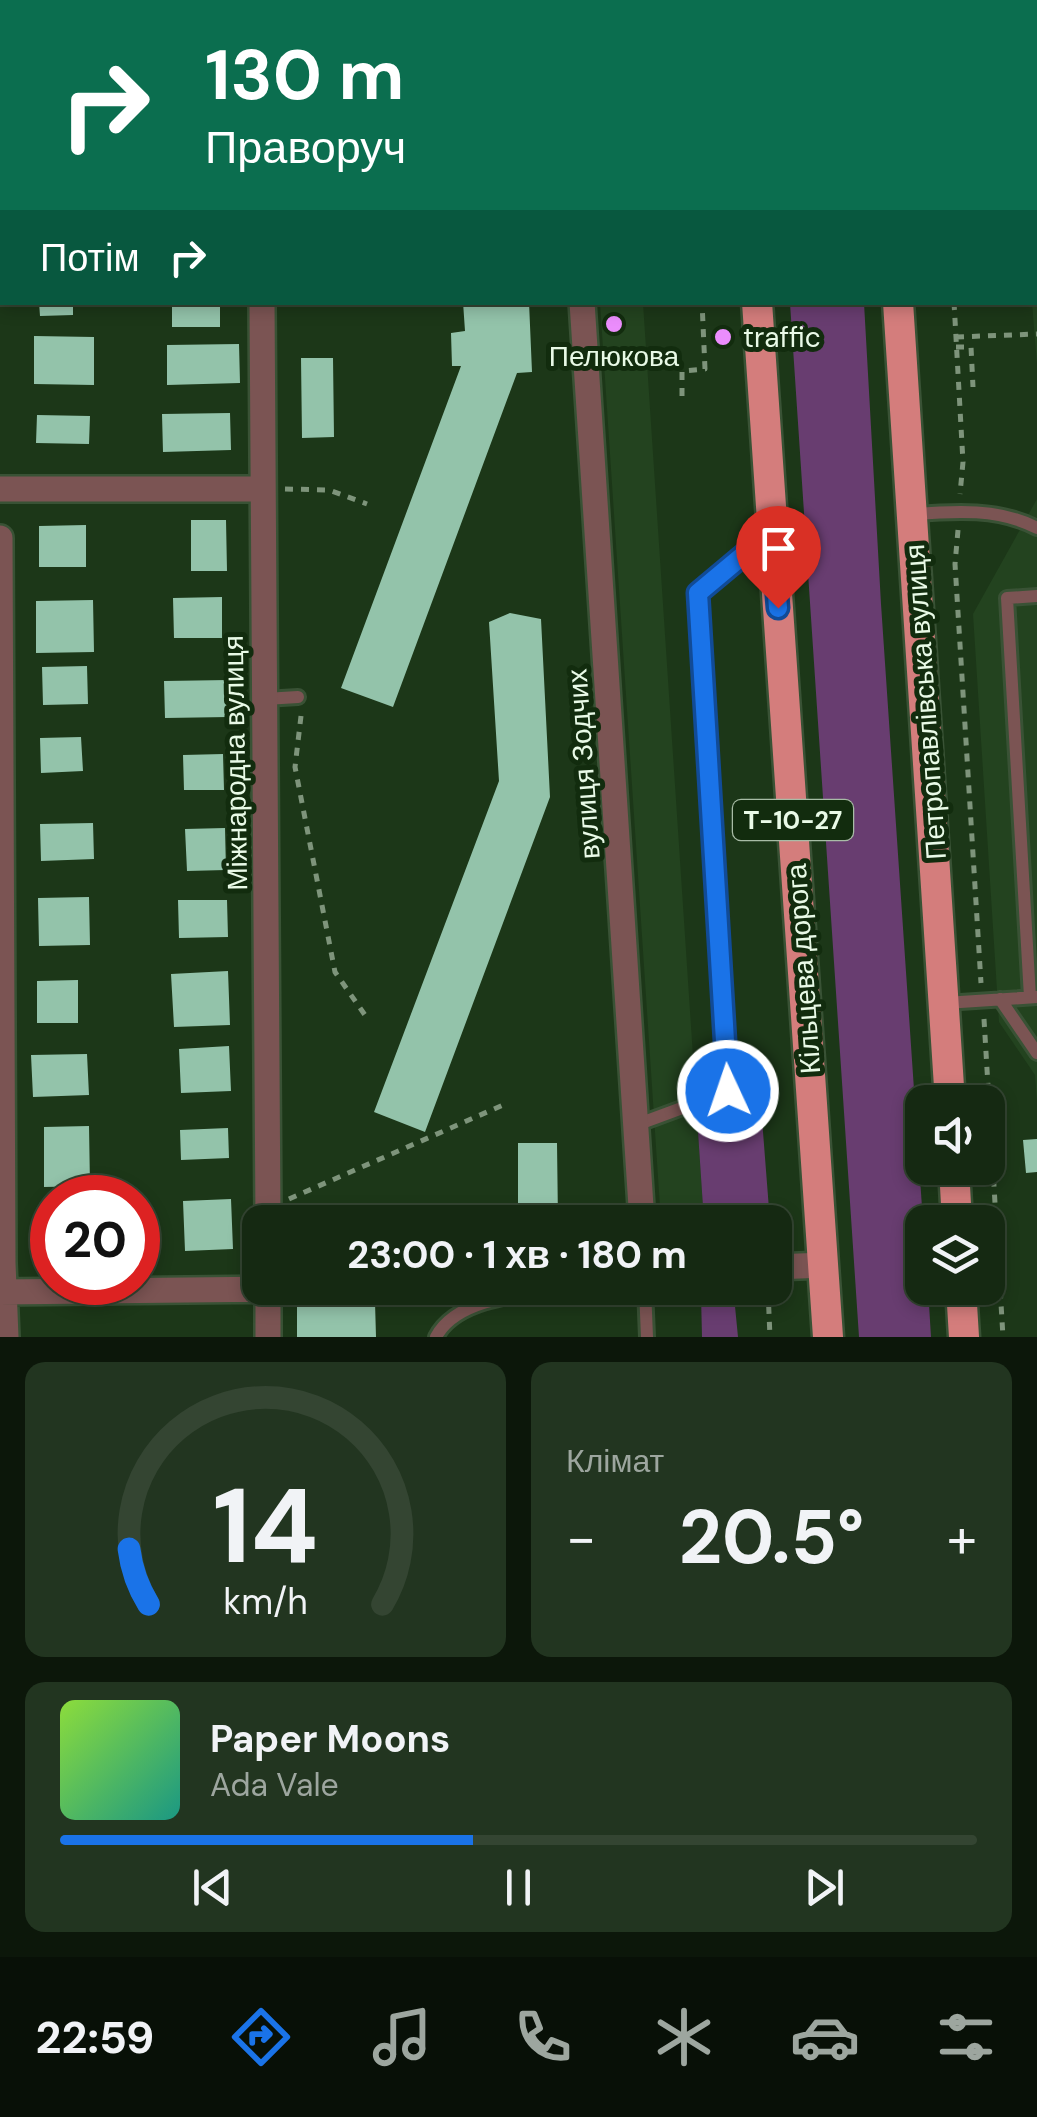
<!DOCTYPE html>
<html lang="uk">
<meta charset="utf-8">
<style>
:root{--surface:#152912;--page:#223520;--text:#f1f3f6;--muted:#9da69f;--line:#344532;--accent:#1a73e8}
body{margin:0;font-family:"DM Sans",sans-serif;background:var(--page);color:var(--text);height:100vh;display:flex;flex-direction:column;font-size:38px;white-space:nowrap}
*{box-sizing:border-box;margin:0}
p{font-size:32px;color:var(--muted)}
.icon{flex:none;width:55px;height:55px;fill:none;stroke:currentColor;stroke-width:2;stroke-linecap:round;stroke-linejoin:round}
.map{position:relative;height:1337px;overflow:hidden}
.side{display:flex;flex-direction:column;gap:25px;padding:25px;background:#0c170a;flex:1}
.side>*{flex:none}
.hud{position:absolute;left:0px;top:0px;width:1038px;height:305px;box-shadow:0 5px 15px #0003,0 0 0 2px var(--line);background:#0b6e4f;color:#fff;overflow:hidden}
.buttons{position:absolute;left:905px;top:1085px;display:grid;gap:20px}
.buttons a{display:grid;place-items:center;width:100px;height:100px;border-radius:20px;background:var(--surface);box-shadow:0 5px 15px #0003,0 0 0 2px var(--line);font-size:50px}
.speed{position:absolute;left:30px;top:1175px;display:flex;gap:20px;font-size:50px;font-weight:700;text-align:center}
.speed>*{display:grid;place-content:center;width:130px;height:130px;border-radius:50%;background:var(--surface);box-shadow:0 5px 15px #0003,0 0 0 2px var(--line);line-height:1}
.speed .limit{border:15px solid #d22;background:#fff;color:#111}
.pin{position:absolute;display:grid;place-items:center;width:85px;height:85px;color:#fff;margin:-102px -42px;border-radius:50% 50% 50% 0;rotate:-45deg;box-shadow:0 0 10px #0007}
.pin .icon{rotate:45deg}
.me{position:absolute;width:110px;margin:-55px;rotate:357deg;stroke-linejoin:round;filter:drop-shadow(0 0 8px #0008)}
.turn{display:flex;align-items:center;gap:35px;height:210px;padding:0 40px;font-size:45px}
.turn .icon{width:130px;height:130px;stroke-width:2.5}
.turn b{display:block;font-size:70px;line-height:85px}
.then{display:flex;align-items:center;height:95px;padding:0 40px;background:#0003;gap:20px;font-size:38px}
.big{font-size:75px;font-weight:700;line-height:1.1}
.side .card{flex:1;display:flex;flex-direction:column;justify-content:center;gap:15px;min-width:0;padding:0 35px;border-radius:20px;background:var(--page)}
.side .dial{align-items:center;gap:0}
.dial svg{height:260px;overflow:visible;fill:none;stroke:var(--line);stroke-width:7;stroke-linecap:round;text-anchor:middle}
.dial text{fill:var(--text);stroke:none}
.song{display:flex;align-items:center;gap:30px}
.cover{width:120px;height:120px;border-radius:15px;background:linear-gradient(135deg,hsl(90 70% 55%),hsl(170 70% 35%))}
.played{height:10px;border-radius:5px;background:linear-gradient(90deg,var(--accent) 45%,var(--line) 45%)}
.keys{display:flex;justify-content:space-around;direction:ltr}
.heat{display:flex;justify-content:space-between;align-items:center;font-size:55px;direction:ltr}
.side .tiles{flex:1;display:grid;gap:25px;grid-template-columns:1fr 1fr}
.card:last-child{grid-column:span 2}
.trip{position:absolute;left:242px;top:1205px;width:550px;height:100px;border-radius:20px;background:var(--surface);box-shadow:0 5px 15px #0003,0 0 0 2px var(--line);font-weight:700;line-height:100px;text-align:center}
.menu{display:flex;height:160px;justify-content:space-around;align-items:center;background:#081007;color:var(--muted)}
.menu .icon{width:70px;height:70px}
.menu .on{color:var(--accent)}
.menu b{font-size:45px;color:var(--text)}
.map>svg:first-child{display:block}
</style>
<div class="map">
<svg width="1037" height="1337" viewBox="0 0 1037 1337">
<rect width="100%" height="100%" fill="#1c3718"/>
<!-- built -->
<path fill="#23431f" d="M 0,0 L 231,0 L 231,2 L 2,2 L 0,129 Z
M 991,0 L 1037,0 L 1037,364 L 1032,303 L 1035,302 L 1035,2 Z
M 600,303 L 643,303 L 704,1222 L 661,1222 Z
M 1037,499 L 1037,1102 L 1035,1075 L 999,1022 L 973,614 Z"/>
<!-- green -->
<path fill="#683d70" d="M 790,303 L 864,303 L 881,604 L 923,1222 L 922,1288 L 928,1288 L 931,1337 L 859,1337 Z
M 761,1106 L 770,1222 L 704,1222 L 697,1117 Z
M 701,1295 L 734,1296 L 738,1337 L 702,1337 Z"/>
<!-- building -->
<path fill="#93c3aa" d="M 39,302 L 73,302 L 73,315 L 40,316 Z
M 172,302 L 220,302 L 220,327 L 172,327 Z
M 463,302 L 529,302 L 532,372 L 517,373 L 393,707 L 341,688 L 461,366 L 452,366 L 451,333 L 465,331 Z
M 34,336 L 94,337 L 94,385 L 34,384 Z
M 239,344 L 240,383 L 167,385 L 167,345 Z
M 301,358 L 333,358 L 334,437 L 302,438 Z
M 230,413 L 231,450 L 163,452 L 162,414 Z
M 37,415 L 90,416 L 89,444 L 36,443 Z
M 191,520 L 226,520 L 227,571 L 191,571 Z
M 86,525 L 86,567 L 39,567 L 39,526 Z
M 222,597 L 222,638 L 174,638 L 173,598 Z
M 93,600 L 94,652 L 36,653 L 36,601 Z
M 510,613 L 541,619 L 550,797 L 425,1132 L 374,1112 L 499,781 L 489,622 Z
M 87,666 L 88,704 L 43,705 L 42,667 Z
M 228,680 L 229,717 L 165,718 L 164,681 Z
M 81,737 L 83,771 L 41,773 L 40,738 Z
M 223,754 L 224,790 L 184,790 L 183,755 Z
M 93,823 L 94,859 L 41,861 L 40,824 Z
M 225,828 L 226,870 L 187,871 L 185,829 Z
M 89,897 L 90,945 L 39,946 L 38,898 Z
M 178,900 L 227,900 L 228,937 L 179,938 Z
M 228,971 L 230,1025 L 174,1027 L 171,974 Z
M 78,980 L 78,1023 L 37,1023 L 37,981 Z
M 229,1046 L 231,1091 L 181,1093 L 179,1049 Z
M 87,1054 L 89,1095 L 33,1097 L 31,1055 Z
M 89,1126 L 90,1186 L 44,1187 L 44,1127 Z
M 228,1128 L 229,1158 L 181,1160 L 180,1130 Z
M 1037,1139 L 1037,1172 L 1026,1173 L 1023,1140 Z
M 518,1143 L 557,1143 L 558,1222 L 518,1222 Z
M 231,1199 L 233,1249 L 185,1251 L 183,1201 Z
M 38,1207 L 52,1207 L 52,1237 L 39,1238 Z
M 340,1288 L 412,1288 L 412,1301 L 375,1302 L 376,1337 L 297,1337 L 297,1298 L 340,1297 Z"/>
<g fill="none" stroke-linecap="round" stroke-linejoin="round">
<!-- service casing -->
<g stroke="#395235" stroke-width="18">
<path id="service" d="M 652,0 L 652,2
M 1035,215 L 1037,238
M 914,514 C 955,511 999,508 1037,528
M 265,699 L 298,697
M 1030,997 L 1007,598 L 1037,596
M 1000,999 L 1037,1053
M 945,1003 L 1037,997
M 636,1125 L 728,1091 L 698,593 L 771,533
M 645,1288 L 647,1337
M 436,1337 C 457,1296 530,1294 571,1288"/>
</g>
<!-- minor casing -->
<g stroke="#395235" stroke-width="30">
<path id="minor" d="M 561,0 L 562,2
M 262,302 L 268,1222
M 582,302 L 642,1222
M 0,489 L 262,489
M 0,538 L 3,1263 L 6,1337
M 775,1267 L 824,1265
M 0,1292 L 268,1289
M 268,1337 L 268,1288"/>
</g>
<!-- trunk casing -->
<g stroke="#395235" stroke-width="35">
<path id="trunk" d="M 739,0 L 740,2
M 878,0 L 879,2
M 757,302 L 828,1337
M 898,302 L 950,1102
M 954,1168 L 957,1222
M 961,1288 L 964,1337"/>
</g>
<!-- path -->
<path stroke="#7e947b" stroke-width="5" stroke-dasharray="8 8" stroke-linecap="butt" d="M 9,0 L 9,2
M 929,0 L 929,2
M 1035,185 L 1037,184
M 954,302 L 963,462 L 960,494
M 956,337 L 1037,334
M 956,347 L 971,347 L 973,387
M 682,396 L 682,371 L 705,369 L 702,302
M 285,489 L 329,490 L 367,504
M 958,530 L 955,564 L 981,983
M 301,716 L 295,767 L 335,972 L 367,1018
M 984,1019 L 1003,1337
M 289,1199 L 503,1105
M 768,1290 L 770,1337"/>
<!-- service -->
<use href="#service" stroke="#7b5453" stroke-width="12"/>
<!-- minor -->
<use href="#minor" stroke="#7b5453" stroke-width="25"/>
<!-- trunk -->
<use href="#trunk" stroke="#d47d7c" stroke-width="30"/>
</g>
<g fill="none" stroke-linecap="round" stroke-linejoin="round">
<!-- route casing -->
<g stroke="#114b97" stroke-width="25">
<path id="route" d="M 728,1091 L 698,593 L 772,531 L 778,608"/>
</g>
<!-- route -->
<use href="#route" stroke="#1a73e8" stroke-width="18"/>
</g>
<!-- markers -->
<g fill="#eb8dfc" stroke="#122c0e" stroke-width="4">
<circle cx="614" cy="324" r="10"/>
<circle cx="723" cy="337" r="10"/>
</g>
<g text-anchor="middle" stroke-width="10" stroke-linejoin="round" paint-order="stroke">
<!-- shield labels -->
<rect fill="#122c0e" stroke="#a8bca6" stroke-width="2.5" x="733" y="800" width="120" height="40" rx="8"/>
<g font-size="25" font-weight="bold" fill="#e9fae7">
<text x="793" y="829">Т-10-27</text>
</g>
<!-- poi labels -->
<g font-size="28" fill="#e9fae7" stroke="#122c0e" text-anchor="start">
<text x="743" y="347">traffic</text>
<text x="614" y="366" text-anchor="middle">Пелюкова</text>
</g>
<!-- street labels -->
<g font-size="28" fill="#e9fae7" stroke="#122c0e">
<text transform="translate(925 702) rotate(-94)" y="10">Петропавлівська вулиця</text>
<text transform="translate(235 763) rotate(-91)" y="10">Міжнародна вулиця</text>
<text transform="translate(583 764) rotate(-94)" y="10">вулиця Зодчих</text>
<text transform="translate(803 969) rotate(-94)" y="10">Кільцева дорога</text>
</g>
</g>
</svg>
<div class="buttons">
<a><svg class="icon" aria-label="sound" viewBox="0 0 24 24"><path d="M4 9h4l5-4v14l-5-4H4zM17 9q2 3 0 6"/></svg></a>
<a><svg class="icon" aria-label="layers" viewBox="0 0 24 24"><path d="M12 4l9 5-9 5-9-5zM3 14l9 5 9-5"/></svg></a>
</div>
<div class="speed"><div class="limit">20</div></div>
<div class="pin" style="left:778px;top:608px;background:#d93025"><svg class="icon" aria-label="arrive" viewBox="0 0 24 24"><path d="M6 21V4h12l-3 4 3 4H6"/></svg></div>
<svg class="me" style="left:728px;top:1091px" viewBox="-20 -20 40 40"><circle r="17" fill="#1a73e8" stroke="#fff" stroke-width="3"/><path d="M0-11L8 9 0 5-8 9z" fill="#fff"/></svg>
<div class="trip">23:00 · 1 хв · 180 m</div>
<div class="hud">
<div class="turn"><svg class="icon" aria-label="right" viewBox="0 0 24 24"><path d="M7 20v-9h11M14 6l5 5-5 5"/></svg><div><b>130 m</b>Праворуч</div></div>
<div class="then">Потім<svg class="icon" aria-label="right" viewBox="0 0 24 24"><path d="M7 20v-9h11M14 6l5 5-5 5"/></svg></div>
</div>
</div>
<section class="side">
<div class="tiles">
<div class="card dial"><svg viewBox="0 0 100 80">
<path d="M14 69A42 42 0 1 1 86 69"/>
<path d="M14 69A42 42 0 0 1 8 52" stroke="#1a73e8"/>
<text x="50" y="56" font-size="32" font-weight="700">14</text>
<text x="50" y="72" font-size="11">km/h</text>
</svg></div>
<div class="card"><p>Клімат</p>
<div class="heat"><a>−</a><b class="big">20.5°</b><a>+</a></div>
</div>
<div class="card">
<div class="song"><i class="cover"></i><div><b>Paper Moons</b><p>Ada Vale</p></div></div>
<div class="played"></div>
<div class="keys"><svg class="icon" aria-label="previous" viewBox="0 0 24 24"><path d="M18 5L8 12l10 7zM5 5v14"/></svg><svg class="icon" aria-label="pause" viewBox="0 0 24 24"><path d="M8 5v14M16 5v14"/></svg><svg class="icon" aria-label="next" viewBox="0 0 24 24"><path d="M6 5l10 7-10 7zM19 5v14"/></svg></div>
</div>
</div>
</section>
<nav class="menu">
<b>22:59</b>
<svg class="icon on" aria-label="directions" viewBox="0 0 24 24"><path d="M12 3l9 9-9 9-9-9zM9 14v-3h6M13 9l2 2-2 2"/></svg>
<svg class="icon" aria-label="music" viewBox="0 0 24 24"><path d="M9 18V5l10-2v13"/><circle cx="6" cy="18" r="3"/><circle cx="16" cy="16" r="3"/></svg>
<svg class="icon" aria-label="phone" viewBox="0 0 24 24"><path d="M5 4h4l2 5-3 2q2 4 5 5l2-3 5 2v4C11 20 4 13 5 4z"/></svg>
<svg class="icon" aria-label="climate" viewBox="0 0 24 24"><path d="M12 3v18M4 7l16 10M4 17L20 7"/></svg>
<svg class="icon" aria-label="car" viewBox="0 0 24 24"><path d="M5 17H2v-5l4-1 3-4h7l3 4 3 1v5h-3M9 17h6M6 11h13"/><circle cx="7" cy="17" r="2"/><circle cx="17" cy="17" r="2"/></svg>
<svg class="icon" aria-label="filters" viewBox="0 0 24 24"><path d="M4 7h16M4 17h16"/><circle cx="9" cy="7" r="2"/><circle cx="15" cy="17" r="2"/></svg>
</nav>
